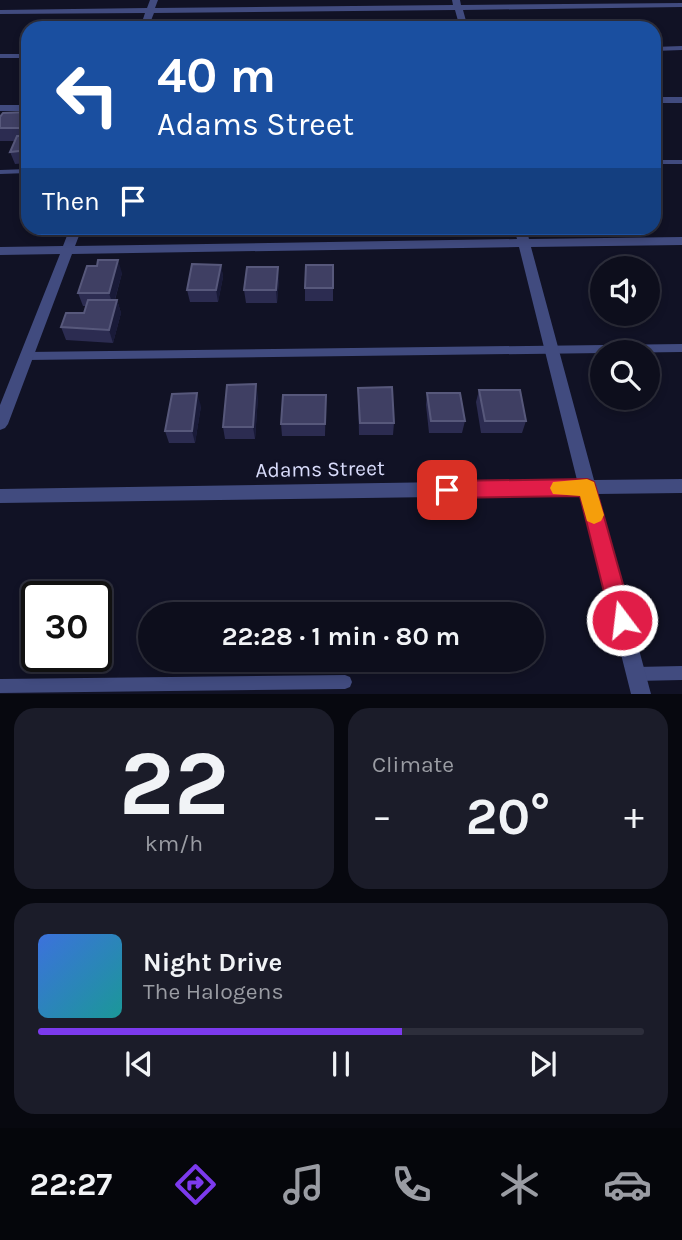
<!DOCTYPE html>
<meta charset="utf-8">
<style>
:root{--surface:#0d0e1c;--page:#1b1c29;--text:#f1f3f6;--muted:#9a9ca3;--line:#2d2e3b;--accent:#7c3aed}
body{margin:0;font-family:Karla,sans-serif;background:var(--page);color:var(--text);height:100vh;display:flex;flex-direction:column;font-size:26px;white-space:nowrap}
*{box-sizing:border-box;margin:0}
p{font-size:23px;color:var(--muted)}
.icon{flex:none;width:38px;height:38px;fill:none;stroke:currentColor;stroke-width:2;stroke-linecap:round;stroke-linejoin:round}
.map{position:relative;height:694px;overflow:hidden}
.sheet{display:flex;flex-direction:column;gap:14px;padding:14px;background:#07080f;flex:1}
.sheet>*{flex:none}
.banner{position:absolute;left:21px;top:21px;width:640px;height:214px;border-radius:21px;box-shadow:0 4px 10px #0003,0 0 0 2px var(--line);background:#1a4fa0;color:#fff;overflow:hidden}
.tools{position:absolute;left:590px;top:256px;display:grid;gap:14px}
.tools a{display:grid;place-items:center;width:70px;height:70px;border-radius:50%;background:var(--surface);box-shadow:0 4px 10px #0003,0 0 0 2px var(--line);font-size:35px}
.speed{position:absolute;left:21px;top:581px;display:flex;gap:14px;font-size:35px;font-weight:700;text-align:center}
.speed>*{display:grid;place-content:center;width:91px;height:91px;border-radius:50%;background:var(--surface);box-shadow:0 4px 10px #0003,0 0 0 2px var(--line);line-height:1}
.speed .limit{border:4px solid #111;border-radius:10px;background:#fff;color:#111}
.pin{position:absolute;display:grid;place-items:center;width:60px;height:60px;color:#fff;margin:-30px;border-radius:14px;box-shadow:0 4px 10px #0006}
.me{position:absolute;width:77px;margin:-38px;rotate:345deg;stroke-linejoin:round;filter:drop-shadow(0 0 5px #0008)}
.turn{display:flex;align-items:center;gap:24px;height:147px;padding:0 21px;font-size:32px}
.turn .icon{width:91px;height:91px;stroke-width:2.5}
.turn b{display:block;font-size:49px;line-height:60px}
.then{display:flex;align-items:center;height:66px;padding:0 21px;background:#0003;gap:14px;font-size:26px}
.big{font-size:52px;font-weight:700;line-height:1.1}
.sheet .widget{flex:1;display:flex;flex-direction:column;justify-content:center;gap:10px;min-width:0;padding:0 24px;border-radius:21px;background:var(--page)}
.sheet .dial{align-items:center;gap:0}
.dial b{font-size:91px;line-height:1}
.song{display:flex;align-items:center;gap:21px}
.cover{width:84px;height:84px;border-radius:10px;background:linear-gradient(135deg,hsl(220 70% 55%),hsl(180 70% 35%))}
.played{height:7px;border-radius:4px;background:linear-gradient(90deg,var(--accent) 60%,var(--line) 60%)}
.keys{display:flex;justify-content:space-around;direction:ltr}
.heat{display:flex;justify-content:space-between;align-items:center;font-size:38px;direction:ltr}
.sheet .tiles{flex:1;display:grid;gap:14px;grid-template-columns:1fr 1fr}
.widget:last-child{grid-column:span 2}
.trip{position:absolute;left:138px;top:602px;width:406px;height:70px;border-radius:35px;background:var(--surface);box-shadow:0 4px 10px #0003,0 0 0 2px var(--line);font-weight:700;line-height:70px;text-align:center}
.tabs{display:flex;height:112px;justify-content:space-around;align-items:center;background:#05060b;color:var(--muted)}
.tabs .icon{width:49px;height:49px}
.tabs .selected{color:var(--accent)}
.tabs b{font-size:32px;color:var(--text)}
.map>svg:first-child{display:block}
</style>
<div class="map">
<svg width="682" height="694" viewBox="0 0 682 694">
<rect width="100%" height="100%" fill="#111225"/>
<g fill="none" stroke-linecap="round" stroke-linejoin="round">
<!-- lane -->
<path fill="#414b7f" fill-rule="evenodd" d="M 682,46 L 682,50 L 654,51 L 654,47 Z
M 0,54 L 28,54 L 28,58 L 0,58 Z
M 654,160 L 682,160 L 682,164 L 654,164 Z
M 28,169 L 28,173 L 0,174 L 0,170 Z
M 682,344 L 682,352 L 27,360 L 23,359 L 22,356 L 23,353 L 27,352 Z
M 682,666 L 682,680 L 636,681 L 631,679 L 629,674 L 631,669 L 636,667 Z
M 345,675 L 350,677 L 352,682 L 350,687 L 345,689 L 0,693 L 0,679 Z"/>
<!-- street -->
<path fill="#414b7f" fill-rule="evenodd" d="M 150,0 L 158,0 L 155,8 L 453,5 L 452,0 L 460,0 L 461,5 L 682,3 L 682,7 L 463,10 L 468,28 L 460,28 L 455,10 L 154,13 L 148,28 L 140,28 L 145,13 L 0,14 L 0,10 L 147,8 Z
M 654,97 L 682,97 L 682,103 L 654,103 Z
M 0,105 L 28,105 L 28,111 L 0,111 Z
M 70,228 L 82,228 L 75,246 L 517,239 L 514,228 L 526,228 L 529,239 L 682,237 L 682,245 L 531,247 L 594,480 L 682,479 L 682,493 L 597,494 L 651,694 L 631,694 L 581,495 L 0,503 L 0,489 L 577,480 L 519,247 L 72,254 L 8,424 L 5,428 L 0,430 L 0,405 L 60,254 L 0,255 L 0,247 L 63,246 Z"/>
</g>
<!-- wall -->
<path fill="#2c2c51" d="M 28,112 L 28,163 L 15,164 L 10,152 L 15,141 L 0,141 L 0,117 Z
M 221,265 L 223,277 L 218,302 L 190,302 L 187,290 Z
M 333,265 L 333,301 L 305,301 L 305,288 Z
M 97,266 L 122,273 L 115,300 L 117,300 L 121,313 L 113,343 L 66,340 L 61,327 L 84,313 L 87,306 L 83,306 L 78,293 Z
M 279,279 L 277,303 L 246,303 L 244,290 Z
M 358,388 L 394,423 L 393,435 L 359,435 Z
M 479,390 L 526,421 L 522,433 L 481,433 L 476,402 Z
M 427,393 L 465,421 L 462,433 L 429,433 L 426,405 Z
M 326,395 L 325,436 L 282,436 L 281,424 Z
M 258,397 L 255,439 L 225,439 L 223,427 Z
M 201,406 L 195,443 L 169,443 L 165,431 Z"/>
<!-- shaded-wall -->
<path fill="#191a38" d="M 28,114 L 28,136 L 26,141 L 21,128 Z
M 118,260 L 122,273 L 113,306 L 109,293 Z
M 221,265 L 223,277 L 218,302 L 216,290 Z
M 278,267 L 279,279 L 277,303 L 276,290 Z
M 117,300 L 121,313 L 113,343 L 109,330 Z
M 256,384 L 258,397 L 255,439 L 253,427 Z
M 197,393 L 201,406 L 195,443 L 192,431 Z"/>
<!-- building -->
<path fill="#3f3f63" stroke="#57587b" stroke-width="2" d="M 28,112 L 21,128 L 0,128 L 0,117 L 3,113 Z
M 17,136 L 28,136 L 28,150 L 10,152 Z
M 98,260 L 118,260 L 109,293 L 78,293 L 87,266 L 97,266 Z
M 192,264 L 221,265 L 216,290 L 187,290 Z
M 306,265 L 333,265 L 333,288 L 305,288 Z
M 247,267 L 278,267 L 276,290 L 244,290 Z
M 88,300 L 117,300 L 109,330 L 61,327 L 66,313 L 84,313 Z
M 256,384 L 253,427 L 223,427 L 227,385 Z
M 392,387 L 394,423 L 360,423 L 358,388 Z
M 479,390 L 520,390 L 526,421 L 485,421 Z
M 197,393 L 192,431 L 165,431 L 172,394 Z
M 427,393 L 460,393 L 465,421 L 431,421 Z
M 283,395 L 326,395 L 325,424 L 281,424 Z"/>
<!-- route -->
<path fill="#e11d48" stroke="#92132f" stroke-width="2" d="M 587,479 L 594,482 L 596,488 L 633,620 L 629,628 L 622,631 L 614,628 L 611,620 L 580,496 L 447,498 L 441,496 L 438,490 L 441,484 L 447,481 Z"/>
<!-- slow -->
<path fill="#f59e0b" d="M 587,479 L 594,482 L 604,515 L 601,521 L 594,524 L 587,521 L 580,496 L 553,494 L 550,488 L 553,482 Z"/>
<g text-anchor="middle" stroke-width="7" stroke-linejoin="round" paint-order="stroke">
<!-- street labels -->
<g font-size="21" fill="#d9dcfb" stroke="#111225">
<text transform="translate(320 469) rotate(-1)" y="7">Adams Street</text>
</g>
</g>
</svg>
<div class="tools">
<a><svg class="icon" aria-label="sound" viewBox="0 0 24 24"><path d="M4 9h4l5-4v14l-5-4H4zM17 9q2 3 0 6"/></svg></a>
<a><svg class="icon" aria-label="search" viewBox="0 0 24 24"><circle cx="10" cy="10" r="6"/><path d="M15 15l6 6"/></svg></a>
</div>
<div class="speed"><div class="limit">30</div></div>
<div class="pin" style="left:447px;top:490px;background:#d93025"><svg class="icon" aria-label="arrive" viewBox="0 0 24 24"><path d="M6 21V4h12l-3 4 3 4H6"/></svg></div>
<svg class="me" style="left:622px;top:620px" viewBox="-20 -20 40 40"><circle r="17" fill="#e11d48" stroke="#fff" stroke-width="3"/><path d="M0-11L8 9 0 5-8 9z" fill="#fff"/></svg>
<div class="trip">22:28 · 1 min · 80 m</div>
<div class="banner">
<div class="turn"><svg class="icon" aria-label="left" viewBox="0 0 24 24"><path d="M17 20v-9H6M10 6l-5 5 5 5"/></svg><div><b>40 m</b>Adams Street</div></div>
<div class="then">Then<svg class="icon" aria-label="arrive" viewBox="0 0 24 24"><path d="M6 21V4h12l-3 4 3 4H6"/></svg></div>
</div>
</div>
<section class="sheet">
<div class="tiles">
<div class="widget dial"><b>22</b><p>km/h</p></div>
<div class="widget"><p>Climate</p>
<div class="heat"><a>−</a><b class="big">20°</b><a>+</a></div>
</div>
<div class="widget">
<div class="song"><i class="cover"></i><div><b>Night Drive</b><p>The Halogens</p></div></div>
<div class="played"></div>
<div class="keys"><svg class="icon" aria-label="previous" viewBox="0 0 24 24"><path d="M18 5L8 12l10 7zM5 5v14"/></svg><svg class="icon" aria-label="pause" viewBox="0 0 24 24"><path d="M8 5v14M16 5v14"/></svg><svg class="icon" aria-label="next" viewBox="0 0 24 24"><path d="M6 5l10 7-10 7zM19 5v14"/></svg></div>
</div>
</div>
</section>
<nav class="tabs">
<b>22:27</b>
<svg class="icon selected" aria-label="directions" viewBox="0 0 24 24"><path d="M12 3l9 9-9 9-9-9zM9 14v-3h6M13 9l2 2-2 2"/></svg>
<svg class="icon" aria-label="music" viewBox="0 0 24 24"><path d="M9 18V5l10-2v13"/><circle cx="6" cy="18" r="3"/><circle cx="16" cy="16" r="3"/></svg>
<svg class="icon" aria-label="phone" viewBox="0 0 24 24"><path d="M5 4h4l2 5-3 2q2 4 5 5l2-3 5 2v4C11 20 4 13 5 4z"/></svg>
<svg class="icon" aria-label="climate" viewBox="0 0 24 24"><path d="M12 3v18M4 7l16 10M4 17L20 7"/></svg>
<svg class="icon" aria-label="car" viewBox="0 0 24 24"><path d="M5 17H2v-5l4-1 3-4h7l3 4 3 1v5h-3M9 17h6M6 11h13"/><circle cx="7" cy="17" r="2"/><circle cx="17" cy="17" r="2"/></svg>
</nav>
